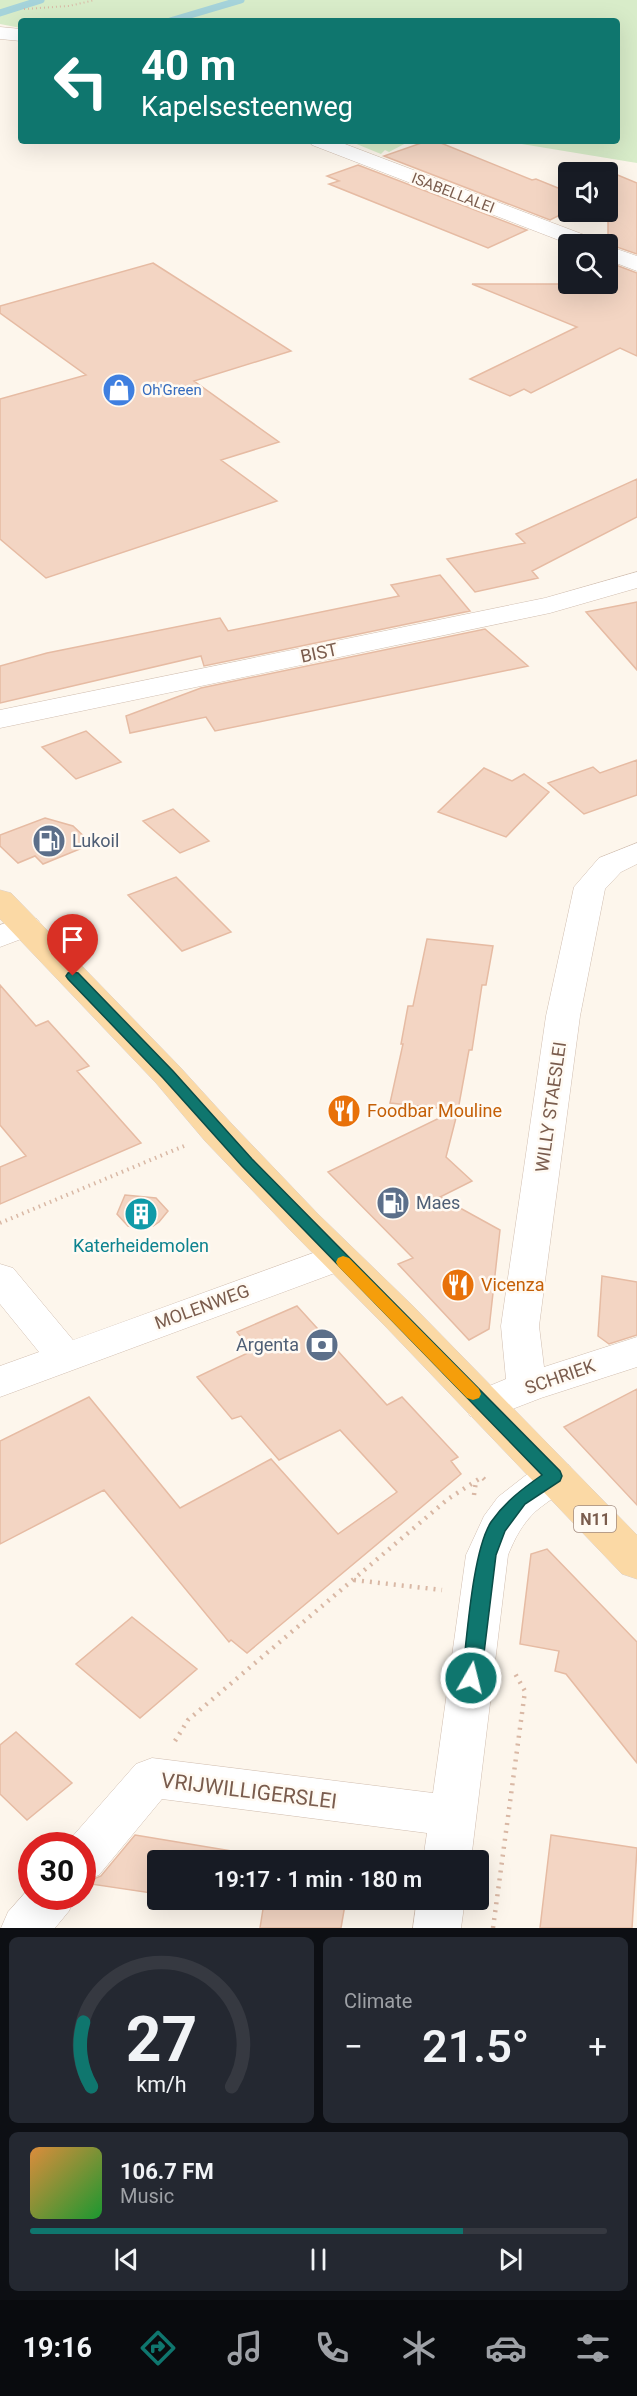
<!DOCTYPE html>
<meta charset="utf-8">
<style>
:root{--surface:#171b24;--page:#242831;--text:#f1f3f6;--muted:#9ea1a6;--line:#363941;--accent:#0f766e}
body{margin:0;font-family:Roboto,sans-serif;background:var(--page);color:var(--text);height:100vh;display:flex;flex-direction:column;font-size:22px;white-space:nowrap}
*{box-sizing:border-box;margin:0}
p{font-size:20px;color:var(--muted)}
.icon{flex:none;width:33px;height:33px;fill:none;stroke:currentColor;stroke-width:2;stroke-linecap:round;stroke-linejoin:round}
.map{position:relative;height:1928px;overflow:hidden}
.panel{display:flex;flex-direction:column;gap:9px;padding:9px;background:#0d0f14;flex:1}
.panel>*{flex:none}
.guide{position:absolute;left:18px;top:18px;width:602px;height:126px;border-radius:6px;box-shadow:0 6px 24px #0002;background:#0f766e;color:#fff;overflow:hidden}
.buttons{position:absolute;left:558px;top:162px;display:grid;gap:12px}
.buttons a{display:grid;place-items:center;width:60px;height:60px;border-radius:6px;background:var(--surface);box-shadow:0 6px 24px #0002;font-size:30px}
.speed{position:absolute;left:18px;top:1832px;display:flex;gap:12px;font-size:30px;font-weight:700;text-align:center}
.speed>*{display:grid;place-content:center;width:78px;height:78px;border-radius:50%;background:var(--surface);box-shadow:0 6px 24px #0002;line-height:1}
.speed .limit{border:9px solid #d22;background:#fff;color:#111}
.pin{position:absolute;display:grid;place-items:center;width:51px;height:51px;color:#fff;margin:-62px -26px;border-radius:50% 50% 50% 0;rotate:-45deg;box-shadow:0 0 6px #0007}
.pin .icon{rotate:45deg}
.me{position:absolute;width:66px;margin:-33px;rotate:8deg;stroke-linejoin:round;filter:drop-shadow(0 0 4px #0008)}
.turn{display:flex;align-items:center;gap:21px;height:126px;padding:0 24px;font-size:27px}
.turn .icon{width:78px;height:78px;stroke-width:2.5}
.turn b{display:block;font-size:42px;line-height:51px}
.big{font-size:45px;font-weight:600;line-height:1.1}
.panel .widget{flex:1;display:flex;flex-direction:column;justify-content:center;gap:9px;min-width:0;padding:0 21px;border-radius:9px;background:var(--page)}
.panel .dial{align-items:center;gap:0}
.dial svg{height:156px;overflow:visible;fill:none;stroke:var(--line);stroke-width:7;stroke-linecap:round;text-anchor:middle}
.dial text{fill:var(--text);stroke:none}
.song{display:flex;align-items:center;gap:18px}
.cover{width:72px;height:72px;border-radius:9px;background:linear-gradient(135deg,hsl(30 70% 55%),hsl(130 70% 35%))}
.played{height:6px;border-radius:3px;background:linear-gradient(90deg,var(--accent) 75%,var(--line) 75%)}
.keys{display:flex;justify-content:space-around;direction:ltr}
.heat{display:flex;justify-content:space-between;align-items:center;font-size:33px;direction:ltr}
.panel .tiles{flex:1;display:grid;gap:9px;grid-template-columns:1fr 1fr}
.widget:last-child{grid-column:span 2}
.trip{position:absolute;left:147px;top:1850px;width:342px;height:60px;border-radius:6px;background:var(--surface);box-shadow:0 6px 24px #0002;font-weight:600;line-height:60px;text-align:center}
.tab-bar{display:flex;height:96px;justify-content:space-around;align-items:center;background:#090b0e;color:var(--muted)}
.tab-bar .icon{width:42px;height:42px}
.tab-bar .selected{color:var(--accent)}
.tab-bar b{font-size:27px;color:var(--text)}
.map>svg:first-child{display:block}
</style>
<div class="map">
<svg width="637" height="1928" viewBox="0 0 637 1928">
<rect width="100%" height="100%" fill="#fdf6ec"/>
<!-- green -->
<path fill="#d8ecc9" d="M 0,0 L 637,0 L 637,163 L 503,141 L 616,141 L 616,21 L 21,21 L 21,28 L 0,24 Z
M 349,141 L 410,141 L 389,152 L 385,150 L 381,154 Z"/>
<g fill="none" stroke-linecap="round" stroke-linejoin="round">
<!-- stream -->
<path stroke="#a5d3da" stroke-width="7" d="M 0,13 L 41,0
M 170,21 L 241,0"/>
</g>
<!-- building -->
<path fill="#f3d5c3" stroke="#e6bba3" stroke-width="1.5" d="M 427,141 L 436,141 L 532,180 L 536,179 L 568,192 L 568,211 L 550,220 L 384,156 Z
M 358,165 L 527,230 L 488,248 L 329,184 L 339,181 L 327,176 Z
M 608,171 L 637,183 L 637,254 L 608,244 Z
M 608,262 L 637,273 L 637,356 L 620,348 L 531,393 L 524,389 L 510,396 L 470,379 L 577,327 L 472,284 L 608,284 Z
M 153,263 L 291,351 L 194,381 L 279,442 L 221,460 L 277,501 L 46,578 L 0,539 L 0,399 L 86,375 L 0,313 L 0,306 Z
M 637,479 L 637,517 L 532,571 L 538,578 L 475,592 L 447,559 L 525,543 L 516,534 Z
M 440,575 L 470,611 L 204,666 L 201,656 L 0,703 L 0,666 L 47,653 L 220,618 L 228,631 L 399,596 L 391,585 Z
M 637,602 L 637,670 L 586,612 Z
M 485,629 L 528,666 L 215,731 L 206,717 L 130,733 L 126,716 L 201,688 Z
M 86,731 L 121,762 L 76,779 L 42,747 Z
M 637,760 L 637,795 L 584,814 L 548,783 L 593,767 L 600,773 Z
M 484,768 L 512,781 L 524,774 L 549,792 L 506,837 L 438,812 Z
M 173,809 L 209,841 L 180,853 L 143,821 Z
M 45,818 L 73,826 L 92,844 L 43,864 L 35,856 L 18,863 L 0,846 L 0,835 Z
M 176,877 L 231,932 L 182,951 L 128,895 Z
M 427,939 L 493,946 L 486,985 L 482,985 L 472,1050 L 469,1050 L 458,1110 L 446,1157 L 472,1181 L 440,1197 L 500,1230 L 489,1329 L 469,1340 L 398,1264 L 413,1258 L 328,1172 L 456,1110 L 390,1103 L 403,1044 L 401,1044 L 408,1006 L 413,1006 Z
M 0,985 L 36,1026 L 48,1021 L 89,1066 L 77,1071 L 141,1143 L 0,1204 L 0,1167 L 26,1156 L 0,1125 Z
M 125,1195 L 156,1198 L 168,1211 L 159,1222 L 153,1226 L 136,1228 L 128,1226 L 117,1214 Z
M 602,1276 L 637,1282 L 637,1335 L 609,1344 L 598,1336 Z
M 297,1306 L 387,1405 L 402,1397 L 458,1457 L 451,1461 L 461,1474 L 247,1653 L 231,1640 L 229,1642 L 104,1490 L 0,1544 L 0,1441 L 89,1397 L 180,1508 L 271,1459 L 338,1534 L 397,1492 L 340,1430 L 279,1460 L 241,1416 L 232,1419 L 197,1377 L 252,1351 L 237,1332 Z
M 637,1389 L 637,1505 L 564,1427 Z
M 547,1549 L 637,1642 L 637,1763 L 566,1674 L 555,1671 L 559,1651 L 520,1644 L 531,1554 Z
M 132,1617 L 197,1669 L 140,1718 L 76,1664 Z
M 16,1732 L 72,1783 L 27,1820 L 0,1794 L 0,1745 Z
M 135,1835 L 286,1860 L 158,1860 L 158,1894 L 84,1883 L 101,1876 Z
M 551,1835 L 637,1848 L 632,1928 L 540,1928 Z
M 194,1899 L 346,1899 L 341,1928 L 260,1928 L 263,1909 Z"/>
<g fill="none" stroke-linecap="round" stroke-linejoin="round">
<!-- minor casing -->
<g stroke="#d1beb0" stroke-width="1">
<path id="minor" d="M 0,27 L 21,29 L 21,41 L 0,39 Z
M 309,141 L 337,141 L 595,239 L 598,244 L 569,244 L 312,145 Z
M 608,246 L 637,256 L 637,271 L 608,260 Z
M 637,572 L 637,588 L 550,613 L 0,728 L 0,710 L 545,598 Z
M 637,843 L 637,864 L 621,872 L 605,889 L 580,1016 L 539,1326 L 544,1367 L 637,1337 L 637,1367 L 541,1398 L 484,1420 L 470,1416 L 464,1405 L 470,1394 L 506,1379 L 501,1326 L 546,1016 L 574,887 L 599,858 Z
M 26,916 L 37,919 L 42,926 L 37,933 L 0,947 L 0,925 Z
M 338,1244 L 351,1247 L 357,1257 L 351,1267 L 0,1397 L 0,1366 L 39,1352 L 0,1304 L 0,1264 L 13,1268 L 73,1340 Z
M 554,1460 L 569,1465 L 575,1476 C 566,1492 550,1499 536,1511 C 522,1524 515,1538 508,1555 L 471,1860 L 423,1860 L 427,1833 L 162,1799 L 99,1875 L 82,1881 L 82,1845 L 65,1845 L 136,1764 L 152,1758 L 433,1793 L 466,1555 L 484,1516 L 498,1497 L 539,1465 Z
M 32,1885 L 32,1896 L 76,1896 L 69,1911 L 55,1928 L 1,1928 L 8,1912 Z
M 417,1899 L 465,1899 L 461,1928 L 413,1928 Z"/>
</g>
<!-- major casing -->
<g stroke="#dad1cd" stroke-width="1">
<path id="major" d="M 0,890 L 11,893 L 180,1067 L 231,1123 L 318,1214 L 413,1306 L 637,1535 L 637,1579 L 622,1574 L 385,1326 L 292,1232 L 205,1141 L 156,1083 L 0,919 Z"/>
</g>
<!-- path-far2 -->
<path stroke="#d9b8a5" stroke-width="2" stroke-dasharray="1 3" stroke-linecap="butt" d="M 24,9 L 69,6 L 95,0"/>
<!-- path-far1 -->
<path stroke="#d9b8a5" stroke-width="4" stroke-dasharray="1.5 4.5" stroke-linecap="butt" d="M 0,1223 L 184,1146"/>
<!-- path -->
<path stroke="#d9b8a5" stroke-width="4.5" stroke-dasharray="2 6" stroke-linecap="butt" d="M 474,1495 L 476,1481
M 354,1580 L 442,1590
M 175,1741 L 188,1720 L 448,1499 L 482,1477 L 488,1483
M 493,1928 L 525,1691 L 513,1670"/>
<!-- minor -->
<use href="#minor" fill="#fff" fill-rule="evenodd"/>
<!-- major -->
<use href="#major" fill="#fbd9a5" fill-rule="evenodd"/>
</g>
<!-- route -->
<path fill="#0f766e" stroke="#0a4d48" stroke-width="1.5" d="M 73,972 L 78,973 L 173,1071 L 252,1159 L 560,1471 L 562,1476 L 560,1481 L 525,1504 L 505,1531 L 496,1555 L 481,1678 L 478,1683 L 471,1686 L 465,1683 L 462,1678 C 467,1640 472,1552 491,1522 C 505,1502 522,1489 542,1475 L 242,1166 L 163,1078 L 68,979 L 66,976 L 68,973 Z"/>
<!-- slow -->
<path fill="#f59e0b" d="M 343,1256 L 349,1258 L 479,1389 L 481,1394 L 479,1398 L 473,1400 L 467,1398 L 338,1266 L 336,1262 L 338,1258 Z"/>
<!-- icons -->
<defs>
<g id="shop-disc" transform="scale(1.725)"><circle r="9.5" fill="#3f7fe0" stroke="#fffaf3"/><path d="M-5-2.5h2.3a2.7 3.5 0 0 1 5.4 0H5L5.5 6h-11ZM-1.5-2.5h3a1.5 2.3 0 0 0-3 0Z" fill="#fff"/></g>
<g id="fuel-disc" transform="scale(1.725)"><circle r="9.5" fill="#5c6f8a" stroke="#fffaf3"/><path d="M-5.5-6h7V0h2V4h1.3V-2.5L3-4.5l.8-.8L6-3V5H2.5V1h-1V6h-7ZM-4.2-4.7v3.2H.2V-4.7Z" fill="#fff"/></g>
<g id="restaurant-disc" transform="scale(1.725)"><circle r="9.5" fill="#e8710a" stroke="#fffaf3"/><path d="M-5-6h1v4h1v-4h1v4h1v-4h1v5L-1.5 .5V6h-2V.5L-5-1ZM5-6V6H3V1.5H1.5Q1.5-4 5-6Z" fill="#fff"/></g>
<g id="building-disc" transform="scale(1.725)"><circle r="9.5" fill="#0f9aa8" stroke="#fffaf3"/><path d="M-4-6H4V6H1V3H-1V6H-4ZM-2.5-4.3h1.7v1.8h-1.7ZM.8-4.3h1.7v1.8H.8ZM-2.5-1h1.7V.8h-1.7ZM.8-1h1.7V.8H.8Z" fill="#fff"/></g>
<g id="bank-disc" transform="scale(1.725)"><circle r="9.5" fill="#5c6f8a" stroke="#fffaf3"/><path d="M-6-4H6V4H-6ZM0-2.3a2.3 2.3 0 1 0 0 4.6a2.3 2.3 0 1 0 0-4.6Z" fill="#fff"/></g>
</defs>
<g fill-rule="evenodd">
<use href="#shop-disc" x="119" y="390"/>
<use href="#fuel-disc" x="49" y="841"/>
<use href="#restaurant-disc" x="344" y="1111"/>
<use href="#fuel-disc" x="393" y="1203"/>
<use href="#building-disc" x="141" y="1214"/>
<use href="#restaurant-disc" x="458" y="1285"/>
<use href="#bank-disc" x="322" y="1345"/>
</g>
<g text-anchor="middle" stroke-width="5" stroke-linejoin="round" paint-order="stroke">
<!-- far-street labels -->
<g font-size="15" fill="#7a5c4d" stroke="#fffaf3">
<text transform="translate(453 193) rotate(21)" y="5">ISABELLALEI</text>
</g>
<!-- far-shop labels -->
<g font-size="15" fill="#366cbe" stroke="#fffaf3" text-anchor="start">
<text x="142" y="395">Oh'Green</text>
</g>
<!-- shield labels -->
<rect fill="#fffaf3" stroke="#a28b7f" stroke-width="1.5" x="574" y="1506" width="42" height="26" rx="4.5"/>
<g font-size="16" font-weight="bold" fill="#7a5c4d">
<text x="595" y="1525">N11</text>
</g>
<!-- street labels -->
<g font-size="18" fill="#7a5c4d" stroke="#fffaf3">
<text transform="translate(319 653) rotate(-12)" y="6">BIST</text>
<text transform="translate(551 1107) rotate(-82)" y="6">WILLY STAESLEI</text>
<text transform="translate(202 1307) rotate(-20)" y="6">MOLENWEG</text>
<text transform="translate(560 1377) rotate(-19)" y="6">SCHRIEK</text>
</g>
<!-- service labels -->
<g font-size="18" fill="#4e5e75" stroke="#fffaf3" text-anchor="start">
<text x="72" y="847">Lukoil</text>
<text x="416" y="1209">Maes</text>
<text x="299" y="1351" text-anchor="end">Argenta</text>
</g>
<!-- food labels -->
<g font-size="18" fill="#c56008" stroke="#fffaf3" text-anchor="start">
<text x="367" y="1117">Foodbar Mouline</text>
<text x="481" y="1291">Vicenza</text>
</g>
<!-- culture labels -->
<g font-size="18" fill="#0d838f" stroke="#fffaf3">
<text x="141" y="1252">Katerheidemolen</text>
</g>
<!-- near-street labels -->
<g font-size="21" fill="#7a5c4d" stroke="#fffaf3">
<text transform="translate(249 1791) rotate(7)" y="7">VRIJWILLIGERSLEI</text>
</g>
</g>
</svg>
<div class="buttons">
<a><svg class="icon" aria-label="sound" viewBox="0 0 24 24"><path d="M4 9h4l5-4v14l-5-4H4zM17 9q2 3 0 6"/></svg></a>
<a><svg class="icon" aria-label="search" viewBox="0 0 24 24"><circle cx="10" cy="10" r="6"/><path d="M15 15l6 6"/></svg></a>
</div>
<div class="speed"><div class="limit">30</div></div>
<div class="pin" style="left:73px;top:976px;background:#d93025"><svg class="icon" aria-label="arrive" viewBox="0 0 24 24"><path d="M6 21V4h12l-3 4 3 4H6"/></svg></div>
<svg class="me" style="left:471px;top:1678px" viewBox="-20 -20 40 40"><circle r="17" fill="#0f766e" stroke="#fff" stroke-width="3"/><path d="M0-11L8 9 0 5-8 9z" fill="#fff"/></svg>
<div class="trip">19:17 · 1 min · 180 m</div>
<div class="guide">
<div class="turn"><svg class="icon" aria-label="left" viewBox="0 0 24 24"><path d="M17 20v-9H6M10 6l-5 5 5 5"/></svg><div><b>40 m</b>Kapelsesteenweg</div></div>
</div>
</div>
<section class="panel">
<div class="tiles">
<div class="widget dial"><svg viewBox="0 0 100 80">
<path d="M14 69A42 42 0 1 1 86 69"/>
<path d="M14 69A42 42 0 0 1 10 36" stroke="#0f766e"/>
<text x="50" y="56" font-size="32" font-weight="700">27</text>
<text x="50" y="72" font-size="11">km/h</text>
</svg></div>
<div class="widget"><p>Climate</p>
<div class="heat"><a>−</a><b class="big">21.5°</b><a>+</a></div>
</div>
<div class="widget">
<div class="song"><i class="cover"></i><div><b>106.7 FM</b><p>Music</p></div></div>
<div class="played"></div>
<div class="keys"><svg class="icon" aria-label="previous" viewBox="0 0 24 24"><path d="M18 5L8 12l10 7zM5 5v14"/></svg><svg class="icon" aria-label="pause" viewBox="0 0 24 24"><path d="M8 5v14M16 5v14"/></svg><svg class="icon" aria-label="next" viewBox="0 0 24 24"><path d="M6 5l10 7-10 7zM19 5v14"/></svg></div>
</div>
</div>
</section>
<nav class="tab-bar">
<b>19:16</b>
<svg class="icon selected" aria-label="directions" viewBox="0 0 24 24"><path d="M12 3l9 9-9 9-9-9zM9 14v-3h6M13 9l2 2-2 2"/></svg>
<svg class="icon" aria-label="music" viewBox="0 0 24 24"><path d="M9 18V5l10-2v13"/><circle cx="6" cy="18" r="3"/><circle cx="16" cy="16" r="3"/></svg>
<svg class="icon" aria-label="phone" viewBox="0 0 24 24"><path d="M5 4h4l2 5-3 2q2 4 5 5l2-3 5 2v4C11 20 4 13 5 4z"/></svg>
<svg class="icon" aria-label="climate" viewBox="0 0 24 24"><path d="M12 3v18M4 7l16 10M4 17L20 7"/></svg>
<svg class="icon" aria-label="car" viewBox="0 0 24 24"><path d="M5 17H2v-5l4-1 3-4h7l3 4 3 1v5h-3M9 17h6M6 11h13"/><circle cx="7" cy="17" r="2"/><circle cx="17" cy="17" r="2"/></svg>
<svg class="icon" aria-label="filters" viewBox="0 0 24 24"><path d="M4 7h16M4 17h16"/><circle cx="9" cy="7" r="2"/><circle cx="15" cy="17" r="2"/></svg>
</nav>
